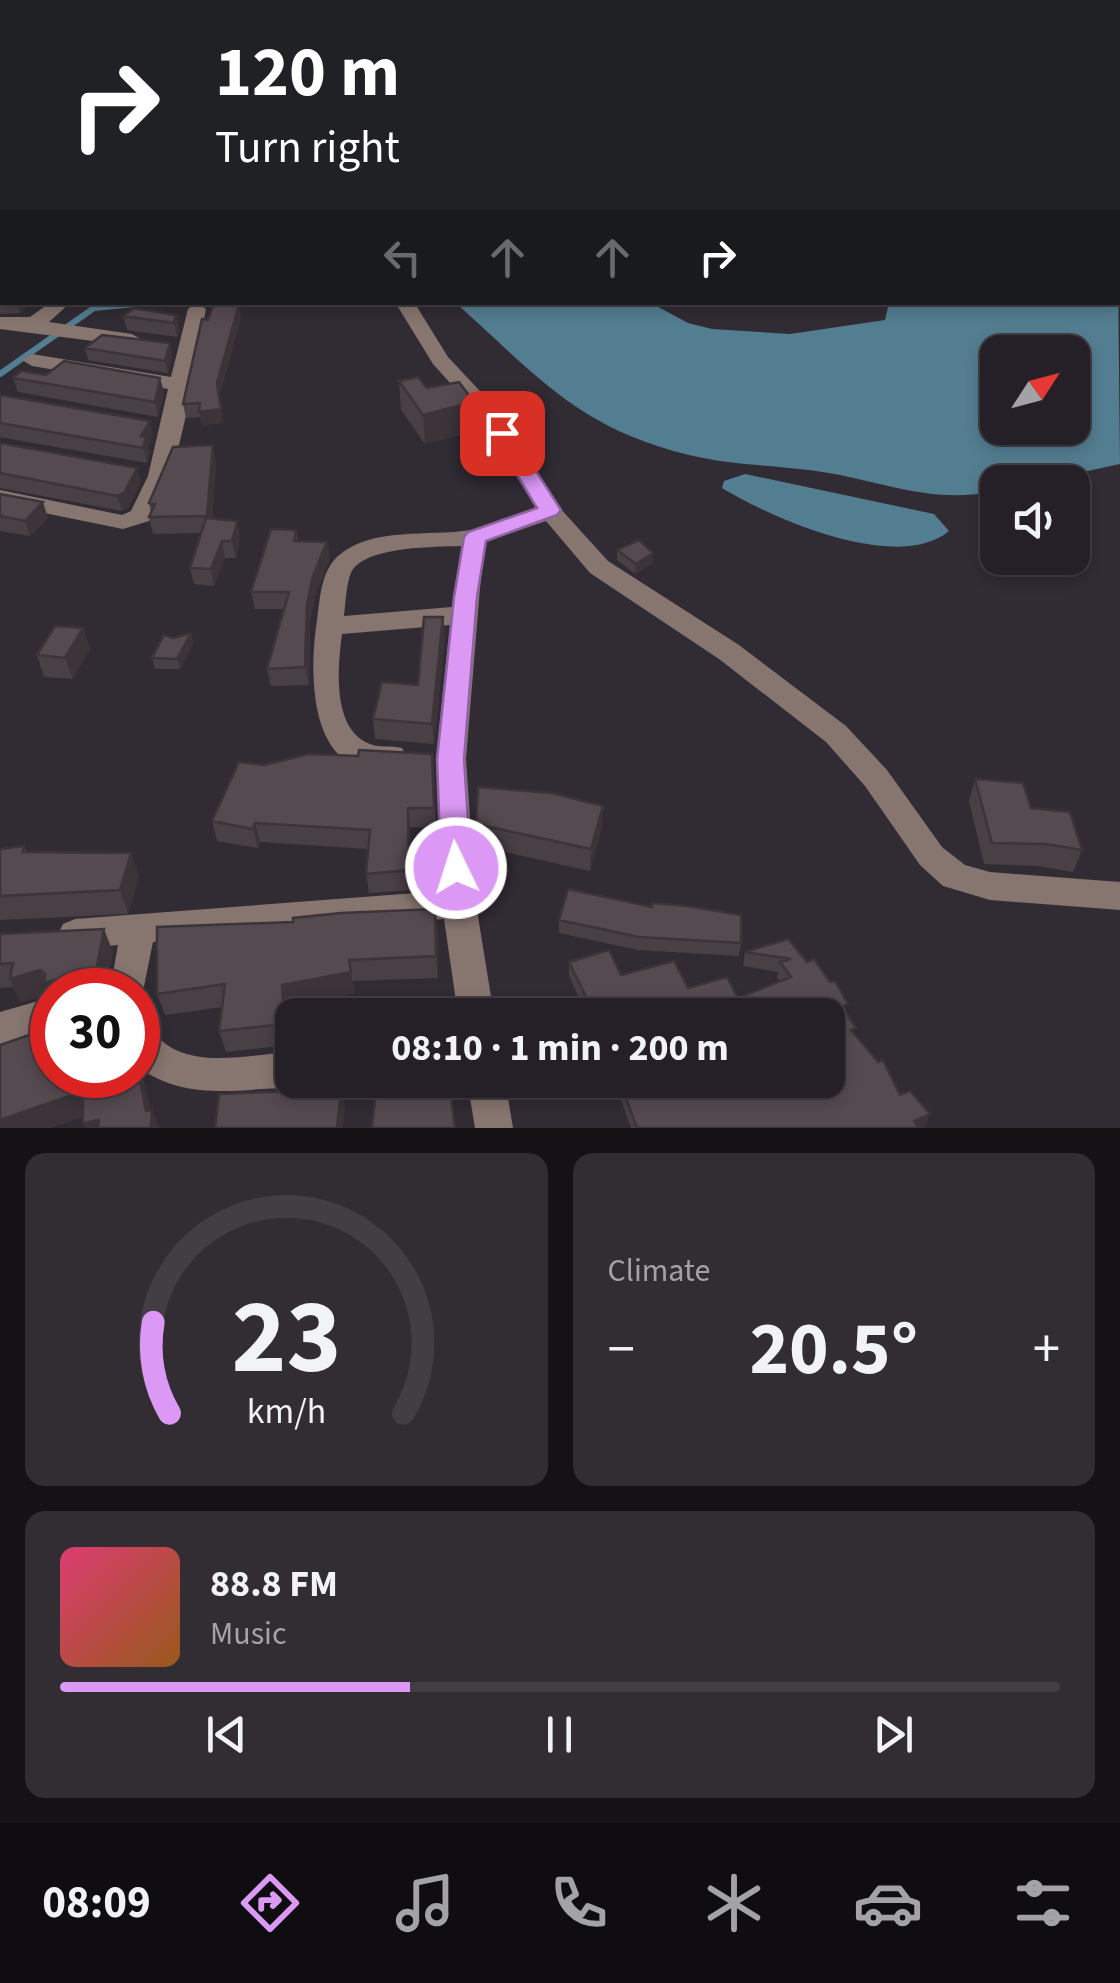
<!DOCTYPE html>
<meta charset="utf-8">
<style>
:root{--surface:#252027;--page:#312d33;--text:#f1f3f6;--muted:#a3a3a7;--line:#423e44;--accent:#db99f5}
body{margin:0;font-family:"Source Sans 3",sans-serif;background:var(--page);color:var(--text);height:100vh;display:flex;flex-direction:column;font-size:38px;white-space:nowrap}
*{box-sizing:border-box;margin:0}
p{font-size:32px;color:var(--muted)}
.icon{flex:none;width:55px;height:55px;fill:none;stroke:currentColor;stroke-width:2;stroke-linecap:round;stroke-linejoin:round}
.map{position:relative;height:1128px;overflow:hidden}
.panel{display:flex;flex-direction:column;gap:25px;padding:25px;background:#141215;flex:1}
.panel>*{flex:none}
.top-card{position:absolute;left:0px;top:0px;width:1120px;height:305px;box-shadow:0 5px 15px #0003,0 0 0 2px var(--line);background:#202124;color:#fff;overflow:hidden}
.needle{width:65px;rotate:54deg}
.tools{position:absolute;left:980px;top:335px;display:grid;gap:20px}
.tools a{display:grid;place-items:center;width:110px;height:110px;border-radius:20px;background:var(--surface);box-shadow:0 5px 15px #0003,0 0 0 2px var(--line);font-size:50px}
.speed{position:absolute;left:30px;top:968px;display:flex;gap:20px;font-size:50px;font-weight:700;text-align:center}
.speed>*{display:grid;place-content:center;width:130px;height:130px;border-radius:50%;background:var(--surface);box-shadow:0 5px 15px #0003,0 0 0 2px var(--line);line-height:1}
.speed .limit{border:15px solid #d22;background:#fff;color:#111}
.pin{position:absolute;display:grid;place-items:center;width:85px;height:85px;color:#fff;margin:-42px;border-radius:20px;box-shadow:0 5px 15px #0006}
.me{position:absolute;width:110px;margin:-55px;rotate:356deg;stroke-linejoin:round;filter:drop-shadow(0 0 8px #0008)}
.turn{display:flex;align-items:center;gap:35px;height:210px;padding:0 50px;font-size:45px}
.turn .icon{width:130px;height:130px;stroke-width:2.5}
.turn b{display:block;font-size:70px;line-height:85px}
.lanes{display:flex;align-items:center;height:95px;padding:0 50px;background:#0003;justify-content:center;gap:50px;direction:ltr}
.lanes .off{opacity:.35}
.big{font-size:75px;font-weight:700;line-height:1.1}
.panel .tile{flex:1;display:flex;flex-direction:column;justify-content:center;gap:15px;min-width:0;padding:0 35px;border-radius:20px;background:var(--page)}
.panel .dial{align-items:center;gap:0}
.dial svg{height:260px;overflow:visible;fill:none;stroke:var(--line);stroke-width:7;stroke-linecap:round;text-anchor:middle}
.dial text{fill:var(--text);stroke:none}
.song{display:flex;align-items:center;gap:30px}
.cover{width:120px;height:120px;border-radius:15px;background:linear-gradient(135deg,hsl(340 70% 55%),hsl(30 70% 35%))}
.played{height:10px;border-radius:5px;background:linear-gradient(90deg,var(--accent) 35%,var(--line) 35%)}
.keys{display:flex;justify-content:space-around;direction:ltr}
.heat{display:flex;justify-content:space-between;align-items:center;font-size:55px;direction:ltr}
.panel .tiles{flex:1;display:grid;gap:25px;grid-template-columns:1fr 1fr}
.tile:last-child{grid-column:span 2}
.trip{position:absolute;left:275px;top:998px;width:570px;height:100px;border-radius:20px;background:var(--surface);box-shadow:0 5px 15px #0003,0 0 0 2px var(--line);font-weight:700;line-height:100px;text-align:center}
.menu{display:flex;height:160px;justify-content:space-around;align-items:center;background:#0f0d10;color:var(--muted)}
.menu .icon{width:70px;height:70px}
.menu .on{color:var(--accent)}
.menu b{font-size:45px;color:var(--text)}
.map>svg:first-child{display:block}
</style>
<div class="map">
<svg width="1120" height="1128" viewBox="0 0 1120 1128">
<rect width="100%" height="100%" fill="#312b34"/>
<!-- water -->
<path fill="#537d90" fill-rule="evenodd" d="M 1118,268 L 1120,464 L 1037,482 L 998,482 L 997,491 C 938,503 898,487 840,475 C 791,465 738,467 689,455 C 578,428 536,375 456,303 L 651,303 L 688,323 L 712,329 L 790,334 L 885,320 L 889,303 L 916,306 L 929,302 L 1118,302 ZM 1072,352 L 1072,428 L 998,428 L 998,352 Z
M 745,474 L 934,514 L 949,531 C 897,574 771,518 722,488 L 724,481 Z"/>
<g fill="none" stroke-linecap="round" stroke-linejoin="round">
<!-- stream -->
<path stroke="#537d90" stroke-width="6" d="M 0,374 L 94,308 L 156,302"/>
<!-- minor -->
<path fill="#87756f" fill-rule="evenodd" d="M 1110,0 L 1120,0 L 1120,4 L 1112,2 Z
M 1120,26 L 1120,34 L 1118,34 L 1118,27 Z
M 0,91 L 2,91 L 2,99 L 0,99 Z
M 1118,148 L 1120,148 L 1120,157 L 1118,157 Z
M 51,302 L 71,302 L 49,322 L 132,334 L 142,340 L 132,346 L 0,329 L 0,317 L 30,317 Z
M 395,302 L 414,302 L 448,357 L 494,406 L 559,507 L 608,561 L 739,645 L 846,726 L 887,770 L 942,847 L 965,865 L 990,872 L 1120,882 L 1120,910 L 990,900 L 943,886 L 920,865 L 865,786 L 826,742 L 719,659 L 590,573 L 546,521 L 487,541 L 482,564 L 466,759 L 476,904 L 494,1015 L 458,1015 L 444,919 L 153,942 L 141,1001 L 138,1002 L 138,990 L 110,990 L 118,945 L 75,949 L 63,944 L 58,934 L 63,924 L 75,919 L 442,891 L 436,759 L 450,625 L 342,634 C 338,665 331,730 370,744 C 379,748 391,745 402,748 L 406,756 L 402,764 C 309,793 308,678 317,620 C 320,599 321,571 338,556 C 373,526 428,537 471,530 C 493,526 515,515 536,508 L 478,414 L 433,364 ZM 462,546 L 452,607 L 344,616 C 346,603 346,580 353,569 C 371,546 435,547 462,546 Z
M 197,303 L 206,309 C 193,372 183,467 149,521 L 123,529 L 0,504 L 0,490 L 122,515 L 131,511 L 148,476 L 168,389 L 32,366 L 22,360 L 32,354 L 171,377 L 188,309 Z
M 52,997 L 52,1029 L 25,1036 L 0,1049 L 0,1012 Z
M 138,1024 C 154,1030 162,1045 178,1051 C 211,1065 257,1054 292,1052 L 292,1080 L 306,1080 C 293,1090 277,1088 261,1089 C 217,1093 175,1094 138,1067 Z
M 467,1080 L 505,1080 L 513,1128 L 475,1128 Z"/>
</g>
<!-- wall -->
<path fill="#494045" d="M 0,194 L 2,194 L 2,302 L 32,302 L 20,313 L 0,314 Z
M 239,304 L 241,317 L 219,397 L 223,423 L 202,425 L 200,417 L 186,418 L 183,404 L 208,320 Z
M 176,315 L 179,329 L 177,337 L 127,330 L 123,316 Z
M 85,348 L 172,355 L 168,373 L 88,360 Z
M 13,378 L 164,392 L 158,417 L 18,392 Z
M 399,381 L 427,388 L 474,402 L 476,431 L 425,444 L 401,410 Z
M 0,395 L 153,436 L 148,445 L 150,452 L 147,463 L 0,437 Z
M 0,443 L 137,468 L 140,483 L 128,508 L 122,511 L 0,488 Z
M 216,462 L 212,519 L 237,521 L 240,537 L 236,558 L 225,558 L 214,586 L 194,584 L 190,568 L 201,533 L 153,534 L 149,517 L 151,512 L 149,503 Z
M 0,494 L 48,518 L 30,536 L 0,531 Z
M 296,530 L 298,541 L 327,542 L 330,559 L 316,593 L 310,621 L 309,685 L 271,686 L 267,669 L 284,609 L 255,609 L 251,592 Z
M 617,550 L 653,563 L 635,574 L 617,560 Z
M 83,628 L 90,649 L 73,679 L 44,677 L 37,655 Z
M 191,633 L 193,643 L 180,669 L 155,669 L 152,658 L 174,638 Z
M 445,636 L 434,744 L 375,739 L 373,719 L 418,685 Z
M 264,765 L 433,774 L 436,828 L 410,827 L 412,890 L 369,893 L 366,874 L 368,849 L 260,842 L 258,848 L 217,841 L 212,821 Z
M 975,779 L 1031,808 L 1082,850 L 1073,872 L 1038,866 L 984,864 L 969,801 Z
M 476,824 L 602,827 L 590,871 L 478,846 Z
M 24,846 L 27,852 L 139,876 L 128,914 L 0,920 L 0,849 Z
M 559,920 L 741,943 L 739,956 L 638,950 L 559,933 Z
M 438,931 L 438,978 L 353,981 L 355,993 L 288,1006 L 289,1045 L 226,1052 L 219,1031 L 222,1007 L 165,1015 L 157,994 Z
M 0,934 L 113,952 L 109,971 L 117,971 L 124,990 L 52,990 L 50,994 L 21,1002 L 13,987 L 0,988 Z
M 788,939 L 846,1012 L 854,1034 L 925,1128 L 631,1128 L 614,1080 L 828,1080 L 828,1015 L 587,1015 L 569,976 L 569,962 L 621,975 L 738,998 L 781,982 L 777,977 L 778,972 L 743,966 L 745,952 Z"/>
<!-- shaded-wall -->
<path fill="#3c3438" d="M 2,172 L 2,189 L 0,192 L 0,174 Z
M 17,302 L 32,302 L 20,313 Z
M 239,304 L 241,317 L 219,397 L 223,423 L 202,425 L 199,412 L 217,383 Z
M 176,315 L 179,329 L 177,337 L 174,323 Z
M 170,343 L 172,355 L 168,373 L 165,361 Z
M 160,378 L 164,392 L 158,417 L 155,402 Z
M 474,402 L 476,431 L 425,444 L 423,415 Z
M 150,421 L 153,436 L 148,445 L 150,452 L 147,463 L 141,436 Z
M 213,445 L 216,462 L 211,533 L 207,516 Z
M 137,468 L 140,483 L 128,508 L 122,511 L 117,496 Z
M 43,502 L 48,518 L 30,536 L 25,521 Z
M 237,521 L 240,537 L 236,558 L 232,541 Z
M 222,541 L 225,558 L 214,586 L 211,569 Z
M 327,542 L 330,559 L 316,593 L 310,621 L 309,685 L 305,667 L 307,604 L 313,576 Z
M 653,553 L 653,563 L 635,574 L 636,564 Z
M 443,617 L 445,636 L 434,744 L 432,724 Z
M 83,628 L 90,649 L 73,679 L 65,658 Z
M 191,633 L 193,643 L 180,669 L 177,659 Z
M 603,806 L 602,827 L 590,871 L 591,849 Z
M 408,808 L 410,827 L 412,890 L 409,870 Z
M 255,823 L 260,842 L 258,848 L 253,829 Z
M 131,853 L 139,876 L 128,914 L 120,890 Z
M 435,909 L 438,931 L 438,978 L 436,956 Z
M 104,929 L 113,952 L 106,989 L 97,966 Z
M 40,970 L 46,983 L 65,977 L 71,990 L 52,990 L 52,999 L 50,994 L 21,1002 L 10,979 Z
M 351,972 L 355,993 L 288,1006 L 289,1045 L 284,1024 L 282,985 Z
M 138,1061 L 143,1074 L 152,1117 L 152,1110 L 160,1128 L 151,1128 L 138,1070 Z
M 341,1089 L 345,1107 L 343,1128 L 337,1128 Z
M 83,1091 L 94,1113 L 51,1128 L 0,1128 L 0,1120 Z
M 930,1114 L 925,1128 L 911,1128 L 914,1121 Z
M 99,1120 L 103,1128 L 86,1128 L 83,1123 Z"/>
<!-- building -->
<path fill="#554a50" stroke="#3c3438" stroke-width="2.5" d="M 166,0 L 195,0 L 194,2 L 156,2 Z
M 860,0 L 875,0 L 881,2 L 847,2 Z
M 0,152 L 2,153 L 2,172 L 0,174 Z
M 0,194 L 2,194 L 2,223 L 0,223 Z
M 2,232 L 2,298 L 0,298 L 0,233 Z
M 239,304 L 217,383 L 221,409 L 199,412 L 200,403 L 183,404 L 202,319 L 208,320 L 213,305 Z
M 134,308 L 176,315 L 174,323 L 123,316 Z
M 102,335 L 170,343 L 165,361 L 85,348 Z
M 64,361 L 160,378 L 155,402 L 13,378 L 21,371 L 46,375 Z
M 418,377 L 427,388 L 459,382 L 474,402 L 423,415 L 399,381 Z
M 0,395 L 150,421 L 141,436 L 146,437 L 143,448 L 0,423 Z
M 0,443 L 137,468 L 124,493 L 117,496 L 0,473 Z
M 213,445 L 207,516 L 149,517 L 155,504 L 149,503 L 173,447 Z
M 0,494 L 43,502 L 25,521 L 0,516 Z
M 206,518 L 237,521 L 232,541 L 222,541 L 211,569 L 190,568 Z
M 271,529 L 296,530 L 294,541 L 327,542 L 313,576 L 307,604 L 305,667 L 267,669 L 289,592 L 251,592 Z
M 639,540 L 653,553 L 636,564 L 617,550 Z
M 424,617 L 443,617 L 432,724 L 373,719 L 382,682 L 418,685 Z
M 55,626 L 83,628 L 65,658 L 37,655 Z
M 191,633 L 177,659 L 152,658 L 164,635 L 174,638 Z
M 359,750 L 432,754 L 434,808 L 408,808 L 409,870 L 366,874 L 370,830 L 255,823 L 253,829 L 212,821 L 239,762 L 264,765 L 309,754 L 358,756 Z
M 975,779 L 1023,783 L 1031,808 L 1070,812 L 1082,850 L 1046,844 L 992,843 Z
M 478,787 L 552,793 L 603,806 L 591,849 L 476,824 Z
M 24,846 L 23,852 L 131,853 L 120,890 L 0,896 L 0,849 Z
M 568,889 L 652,907 L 652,903 L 687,906 L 741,915 L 741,943 L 639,937 L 559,920 Z
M 435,909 L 436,956 L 349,960 L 351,972 L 282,985 L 284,1024 L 219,1031 L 225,984 L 157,994 L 157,927 L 293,922 L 293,918 L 341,913 Z
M 104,929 L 97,966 L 101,971 L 117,971 L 121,990 L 65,990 L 65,977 L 45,983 L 45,974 L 40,970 L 10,979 L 13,963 L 0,964 L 0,934 Z
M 788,939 L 807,962 L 814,959 L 830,982 L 835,981 L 848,1004 L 842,1006 L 856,1028 L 851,1030 L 878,1062 L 883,1060 L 900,1095 L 910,1091 L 930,1114 L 914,1121 L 918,1128 L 637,1128 L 619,1080 L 828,1080 L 828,1015 L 595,1015 L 569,962 L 609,950 L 621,975 L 674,961 L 688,988 L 727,977 L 738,998 L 791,977 L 780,962 L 791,959 L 745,952 Z
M 52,1027 L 52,1075 L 138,1075 L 138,1070 L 146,1111 L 152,1110 L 151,1128 L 98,1128 L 99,1120 L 83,1123 L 83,1091 L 0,1120 L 0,1045 Z
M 377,1080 L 449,1080 L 455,1128 L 372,1128 Z
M 341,1089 L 337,1128 L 215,1128 L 219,1094 Z"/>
<!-- route -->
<path fill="#db99f5" stroke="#8e639f" stroke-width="2.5" d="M 502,427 L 509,429 L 561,510 L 557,515 L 486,541 L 477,597 L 464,759 L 471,868 L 466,876 L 456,880 L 446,876 L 441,868 L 437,759 L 454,597 L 464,537 L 468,532 L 537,508 L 492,433 Z"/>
</svg>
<div class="tools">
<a><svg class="needle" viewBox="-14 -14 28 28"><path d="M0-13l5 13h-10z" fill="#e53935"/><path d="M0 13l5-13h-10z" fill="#a3a3a7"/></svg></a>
<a><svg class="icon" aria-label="sound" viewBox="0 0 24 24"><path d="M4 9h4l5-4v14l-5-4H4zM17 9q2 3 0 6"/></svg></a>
</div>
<div class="speed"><div class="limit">30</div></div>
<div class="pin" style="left:502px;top:433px;background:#d93025"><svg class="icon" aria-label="arrive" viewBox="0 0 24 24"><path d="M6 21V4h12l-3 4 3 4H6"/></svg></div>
<svg class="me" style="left:456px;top:868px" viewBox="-20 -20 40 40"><circle r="17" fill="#db99f5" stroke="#fff" stroke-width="3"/><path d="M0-11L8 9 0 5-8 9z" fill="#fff"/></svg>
<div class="trip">08:10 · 1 min · 200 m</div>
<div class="top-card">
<div class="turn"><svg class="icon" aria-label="right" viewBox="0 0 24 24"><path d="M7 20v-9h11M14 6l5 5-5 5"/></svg><div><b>120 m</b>Turn right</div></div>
<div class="lanes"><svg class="icon off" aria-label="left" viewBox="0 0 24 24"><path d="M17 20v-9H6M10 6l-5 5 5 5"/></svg><svg class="icon off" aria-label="ahead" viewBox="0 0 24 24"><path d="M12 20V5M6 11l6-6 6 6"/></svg><svg class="icon off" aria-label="ahead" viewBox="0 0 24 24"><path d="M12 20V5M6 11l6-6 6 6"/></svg><svg class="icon" aria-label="right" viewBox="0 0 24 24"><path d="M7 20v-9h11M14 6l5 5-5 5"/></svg></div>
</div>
</div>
<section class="panel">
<div class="tiles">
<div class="tile dial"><svg viewBox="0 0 100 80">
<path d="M14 69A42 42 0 1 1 86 69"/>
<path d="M14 69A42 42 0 0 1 9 41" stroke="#db99f5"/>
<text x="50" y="56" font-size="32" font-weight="700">23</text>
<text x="50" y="72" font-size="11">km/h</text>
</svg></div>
<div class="tile"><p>Climate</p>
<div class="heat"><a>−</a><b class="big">20.5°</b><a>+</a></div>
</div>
<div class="tile">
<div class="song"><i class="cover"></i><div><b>88.8 FM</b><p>Music</p></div></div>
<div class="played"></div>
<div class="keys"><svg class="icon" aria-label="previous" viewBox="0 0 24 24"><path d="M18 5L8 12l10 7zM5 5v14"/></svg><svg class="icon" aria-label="pause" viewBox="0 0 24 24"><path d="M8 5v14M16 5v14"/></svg><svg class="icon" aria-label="next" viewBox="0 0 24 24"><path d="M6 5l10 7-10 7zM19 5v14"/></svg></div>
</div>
</div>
</section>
<nav class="menu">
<b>08:09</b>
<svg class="icon on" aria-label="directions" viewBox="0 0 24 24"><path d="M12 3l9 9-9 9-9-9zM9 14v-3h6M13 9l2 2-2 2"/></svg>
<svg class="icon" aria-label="music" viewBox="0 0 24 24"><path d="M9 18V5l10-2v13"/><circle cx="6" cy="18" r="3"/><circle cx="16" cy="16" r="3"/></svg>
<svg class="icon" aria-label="phone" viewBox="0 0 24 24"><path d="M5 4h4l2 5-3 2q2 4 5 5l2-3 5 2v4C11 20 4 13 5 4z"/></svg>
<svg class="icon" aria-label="climate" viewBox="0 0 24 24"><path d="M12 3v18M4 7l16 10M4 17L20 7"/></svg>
<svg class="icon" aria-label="car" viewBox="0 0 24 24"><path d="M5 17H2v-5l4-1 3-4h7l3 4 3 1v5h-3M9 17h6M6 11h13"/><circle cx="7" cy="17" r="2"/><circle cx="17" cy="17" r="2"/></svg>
<svg class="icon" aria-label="filters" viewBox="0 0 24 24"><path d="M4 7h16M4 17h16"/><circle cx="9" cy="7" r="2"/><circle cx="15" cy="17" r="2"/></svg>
</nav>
